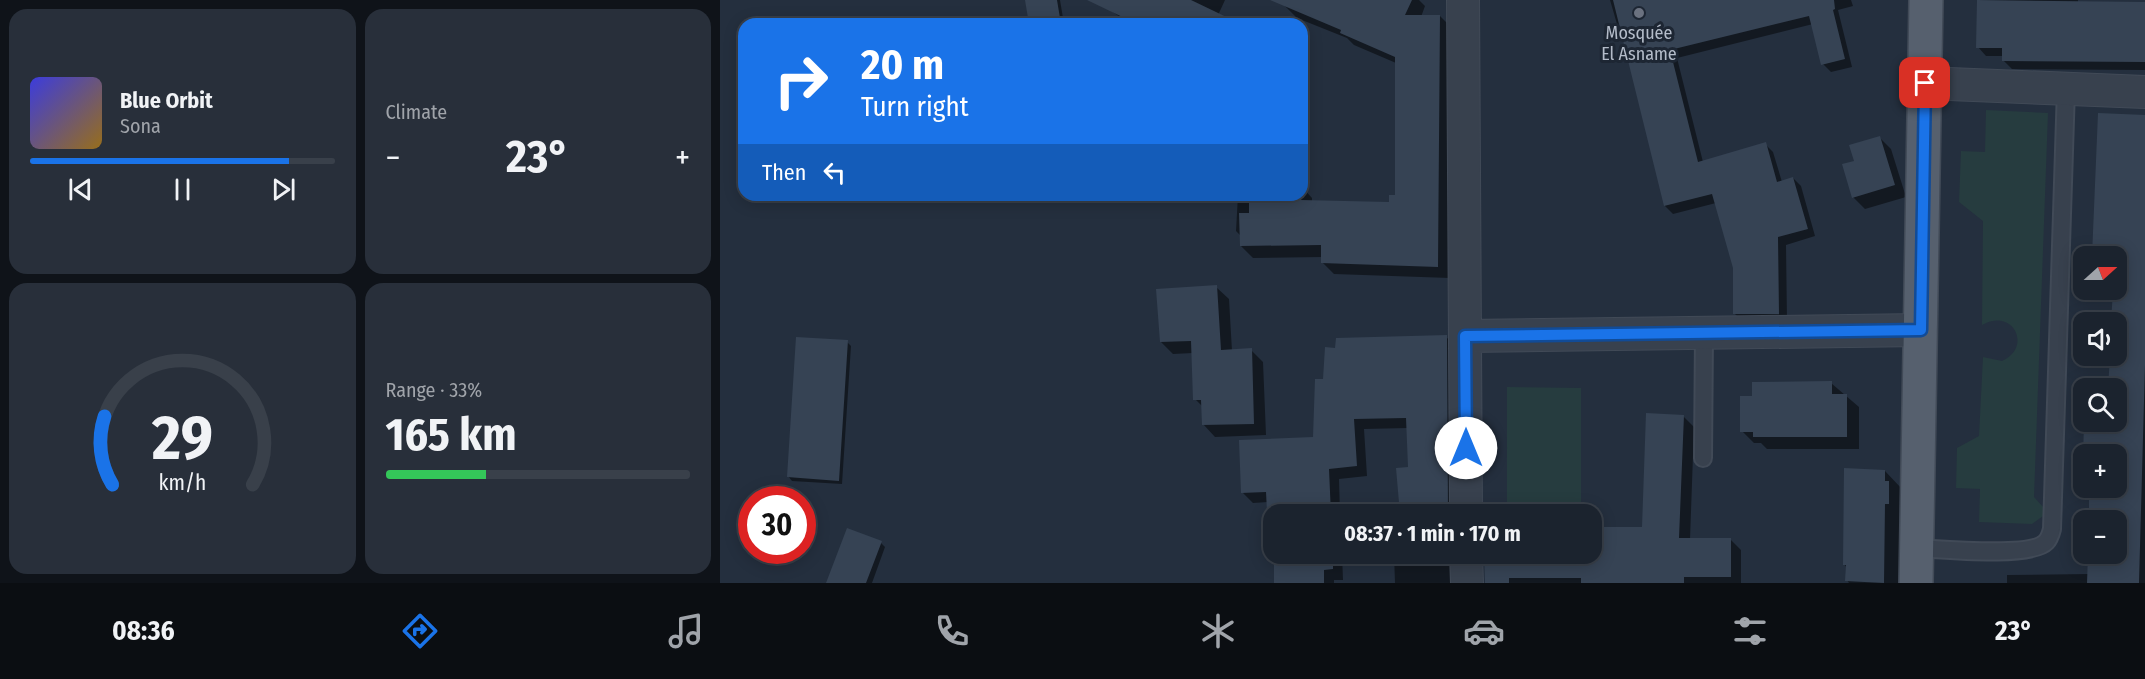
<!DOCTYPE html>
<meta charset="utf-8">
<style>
:root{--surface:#1b232e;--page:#282f3a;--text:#f1f3f6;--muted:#a0a4aa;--line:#39404a;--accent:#1a73e8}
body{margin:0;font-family:"Fira Sans Condensed",sans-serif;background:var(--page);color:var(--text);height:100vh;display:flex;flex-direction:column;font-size:22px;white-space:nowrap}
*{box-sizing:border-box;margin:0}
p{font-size:20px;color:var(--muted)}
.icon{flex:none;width:33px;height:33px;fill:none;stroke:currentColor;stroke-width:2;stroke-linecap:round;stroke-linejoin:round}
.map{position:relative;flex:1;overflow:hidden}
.sheet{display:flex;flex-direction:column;gap:9px;padding:9px;background:#0f1319;width:720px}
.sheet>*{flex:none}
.guide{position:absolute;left:18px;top:18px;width:570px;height:183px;border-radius:18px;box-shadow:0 3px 15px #0003,0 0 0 2px var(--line);background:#1a73e8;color:#fff;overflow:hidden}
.needle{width:39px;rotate:69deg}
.tools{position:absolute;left:1353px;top:246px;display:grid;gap:12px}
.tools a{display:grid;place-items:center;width:54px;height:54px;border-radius:12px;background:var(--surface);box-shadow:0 3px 15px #0003,0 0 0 2px var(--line);font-size:30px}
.speed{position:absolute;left:18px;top:486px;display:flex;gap:12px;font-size:30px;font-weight:700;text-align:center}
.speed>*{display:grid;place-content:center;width:78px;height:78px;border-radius:50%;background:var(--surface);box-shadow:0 3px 15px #0003,0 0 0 2px var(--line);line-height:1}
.speed .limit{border:9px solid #d22;background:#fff;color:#111}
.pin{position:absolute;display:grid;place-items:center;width:51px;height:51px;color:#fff;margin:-26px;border-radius:12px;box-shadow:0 3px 9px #0006}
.me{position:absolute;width:66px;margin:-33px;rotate:0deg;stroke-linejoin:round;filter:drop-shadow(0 0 4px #0008)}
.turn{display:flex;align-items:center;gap:21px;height:126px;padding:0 24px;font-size:27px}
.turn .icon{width:78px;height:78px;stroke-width:2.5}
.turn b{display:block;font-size:42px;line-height:51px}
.then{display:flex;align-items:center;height:57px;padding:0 24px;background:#0003;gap:12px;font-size:22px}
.big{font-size:45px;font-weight:700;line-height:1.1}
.sheet .widget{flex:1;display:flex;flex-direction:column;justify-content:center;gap:9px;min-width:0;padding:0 21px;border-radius:18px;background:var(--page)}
.sheet .dial{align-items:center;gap:0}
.dial svg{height:156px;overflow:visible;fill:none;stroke:var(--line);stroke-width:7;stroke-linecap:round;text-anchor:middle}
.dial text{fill:var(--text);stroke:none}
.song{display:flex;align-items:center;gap:18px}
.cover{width:72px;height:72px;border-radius:9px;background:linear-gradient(135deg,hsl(240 70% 55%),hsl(40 70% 35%))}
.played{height:6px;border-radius:3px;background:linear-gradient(90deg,var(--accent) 85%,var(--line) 85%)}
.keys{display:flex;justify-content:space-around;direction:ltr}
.heat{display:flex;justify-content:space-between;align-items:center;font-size:33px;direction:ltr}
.charge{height:9px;border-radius:4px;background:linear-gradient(90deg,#34c759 33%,var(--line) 0)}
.sheet .tiles{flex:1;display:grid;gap:9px;grid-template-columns:repeat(2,1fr)}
.trip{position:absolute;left:543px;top:504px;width:339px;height:60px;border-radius:18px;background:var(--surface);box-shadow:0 3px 15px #0003,0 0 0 2px var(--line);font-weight:700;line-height:60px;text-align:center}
.menu{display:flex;height:96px;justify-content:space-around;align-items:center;background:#0b0e12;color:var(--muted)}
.menu .icon{width:42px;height:42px}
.menu .active{color:var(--accent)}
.menu b{font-size:27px;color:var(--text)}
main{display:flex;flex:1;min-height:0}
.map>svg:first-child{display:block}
</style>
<main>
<section class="sheet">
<div class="tiles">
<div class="widget">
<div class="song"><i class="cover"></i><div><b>Blue Orbit</b><p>Sona</p></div></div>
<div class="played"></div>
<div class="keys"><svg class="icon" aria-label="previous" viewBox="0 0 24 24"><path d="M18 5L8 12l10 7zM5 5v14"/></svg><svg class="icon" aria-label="pause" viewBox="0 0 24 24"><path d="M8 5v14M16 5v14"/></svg><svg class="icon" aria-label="next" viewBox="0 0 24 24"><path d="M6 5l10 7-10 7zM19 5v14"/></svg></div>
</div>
<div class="widget"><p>Climate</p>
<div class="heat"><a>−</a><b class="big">23°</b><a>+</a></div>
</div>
<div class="widget dial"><svg viewBox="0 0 100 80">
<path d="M14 69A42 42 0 1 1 86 69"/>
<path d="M14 69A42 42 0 0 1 10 34" stroke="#1a73e8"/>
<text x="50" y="56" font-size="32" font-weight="700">29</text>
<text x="50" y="72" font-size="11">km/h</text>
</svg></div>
<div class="widget"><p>Range · 33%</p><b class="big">165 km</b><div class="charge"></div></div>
</div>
</section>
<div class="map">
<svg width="1425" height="583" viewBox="0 0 1425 583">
<rect width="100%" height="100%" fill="#242f3e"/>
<!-- green -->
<path fill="#263c3f" d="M 1266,110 L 1328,113 L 1314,497 L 1323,507 L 1323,516 L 1312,524 L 1259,522 L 1260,489 L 1236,488 L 1237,448 L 1259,436 L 1263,357 L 1282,361 C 1313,347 1293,307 1262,325 L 1263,221 L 1239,202 L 1241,151 L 1265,152 Z
M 787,387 L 861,388 L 861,509 L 787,508 Z"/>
<!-- shadow -->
<path fill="#0007" d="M 307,0 L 340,0 L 344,24 L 311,24 Z
M 395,0 L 505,0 L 494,24 L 410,24 L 390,10 Z
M 568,0 L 699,0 L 705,6 L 701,17 L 720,16 L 732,28 L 730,278 L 614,274 L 602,262 L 603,257 L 533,258 L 521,246 L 521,236 L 516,231 L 518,195 L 582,195 L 582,187 L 592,198 L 592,202 L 670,203 L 677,197 L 676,63 L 634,45 L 627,38 L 577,18 L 565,6 Z
M 890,0 L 1131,0 L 1133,6 L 1118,10 L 1132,67 L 1111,72 L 1103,64 L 1093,24 L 957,58 L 983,162 L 1045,144 L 1053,152 L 1062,182 L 1073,178 L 1081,186 L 1095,236 L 1066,245 L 1067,321 L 1023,322 L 1015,314 L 1014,267 L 996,203 L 953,214 L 945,206 L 901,29 L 897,24 Z
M 1258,0 L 1358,0 L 1358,3 L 1425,4 L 1425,70 L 1292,69 L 1283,60 L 1283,56 L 1266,56 L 1258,47 Z
M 1380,115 L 1425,117 L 1425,583 L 1287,583 L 1287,575 L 1369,574 L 1369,554 L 1396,554 L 1396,520 L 1370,520 L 1371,488 L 1396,488 L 1396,454 L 1364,454 L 1366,422 L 1396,422 L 1396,388 L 1390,388 L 1391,356 L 1396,356 L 1396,322 L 1393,322 L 1396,256 L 1373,256 Z
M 1159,137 L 1171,149 L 1186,197 L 1145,209 L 1133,197 L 1136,162 Z
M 496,287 L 509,299 L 512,351 L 531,350 L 543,362 L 546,435 L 495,437 L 483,424 L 483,407 L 475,399 L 473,353 L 453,354 L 441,342 Z
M 726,337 L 737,347 L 738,514 L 681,514 L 678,469 L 689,469 L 688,428 L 644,429 L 647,476 L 619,479 L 620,514 L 554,516 L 548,511 L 548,502 L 533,503 L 523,493 L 594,439 L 604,381 L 617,349 Z
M 127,342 L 131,346 L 122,484 L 72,481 L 68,476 Z
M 1111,383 L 1139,407 L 1139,449 L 1047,449 L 1041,443 L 1034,443 L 1022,431 L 1034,397 Z
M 963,416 L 974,427 L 970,540 L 1010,539 L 1021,550 L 1021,583 L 765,583 L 765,554 L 872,554 L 872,529 L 923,528 Z
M 1165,471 L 1182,489 L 1181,583 L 1129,583 L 1127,580 L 1127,568 L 1124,564 Z
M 161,543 L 165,547 L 152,583 L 107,583 Z
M 555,554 L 622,554 L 623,580 L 614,580 L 614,583 L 556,583 Z
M 674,554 L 743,554 L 740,583 L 675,583 Z"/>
<!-- building -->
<path fill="#364354" d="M 305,0 L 337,0 L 341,24 L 309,24 Z
M 367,0 L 471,0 L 521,24 L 417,24 Z
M 550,0 L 692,0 L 685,15 L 720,15 L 718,267 L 601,263 L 601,245 L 520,246 L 519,213 L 529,213 L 529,195 L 581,195 L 581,200 L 669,202 L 669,195 L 675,195 L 675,57 L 620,33 L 621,30 Z
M 893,0 L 1114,0 L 1115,9 L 1113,10 L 1125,59 L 1101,65 L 1089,16 L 950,50 L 978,162 L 1046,142 L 1057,182 L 1073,177 L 1088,229 L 1058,237 L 1059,314 L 1013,314 L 1013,268 L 992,194 L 944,206 Z
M 1257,0 L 1425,2 L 1425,62 L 1282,61 L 1282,48 L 1256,48 Z
M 1378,113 L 1425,115 L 1425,365 L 1419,583 L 1367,583 L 1368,554 L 1396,554 L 1396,520 L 1369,520 L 1369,488 L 1396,488 L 1396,454 L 1364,454 L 1363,458 L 1364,422 L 1396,422 L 1396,388 L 1388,388 L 1390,356 L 1396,356 L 1396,322 L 1391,322 L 1393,290 L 1396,290 L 1396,256 L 1372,256 Z
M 1160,136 L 1175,185 L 1132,198 L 1122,164 L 1134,161 L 1129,145 Z
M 497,285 L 501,350 L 532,348 L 534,424 L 482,425 L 481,400 L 473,400 L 471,341 L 440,342 L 436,289 Z
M 727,335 L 728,514 L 680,514 L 676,468 L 688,467 L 686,418 L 634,419 L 637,466 L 609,469 L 611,514 L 554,514 L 554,540 L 553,512 L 547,512 L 546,492 L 521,493 L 519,440 L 593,437 L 595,379 L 603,379 L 605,347 L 615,348 L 616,338 Z
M 76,337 L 128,340 L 119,481 L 67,477 Z
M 1112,381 L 1112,394 L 1127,394 L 1127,437 L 1033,437 L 1033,432 L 1020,432 L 1020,396 L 1032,396 L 1032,382 Z
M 926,413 L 964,415 L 959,538 L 1011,538 L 1011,577 L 964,577 L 964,583 L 861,583 L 861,578 L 789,578 L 789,583 L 765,583 L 764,554 L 872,554 L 872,527 L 922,527 Z
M 1124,468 L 1165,470 L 1165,481 L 1169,481 L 1169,504 L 1165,504 L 1164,583 L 1125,581 L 1126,565 L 1123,565 Z
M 127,528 L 162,541 L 146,583 L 106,583 Z
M 554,554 L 613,554 L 613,569 L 604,570 L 604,583 L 554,583 Z"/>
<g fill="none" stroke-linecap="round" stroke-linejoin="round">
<!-- service casing -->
<g stroke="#414a57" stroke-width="20">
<path id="service" d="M 983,458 L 984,333
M 1197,548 C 1221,549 1311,558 1326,542 C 1329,539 1331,533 1332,529 L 1346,88"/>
</g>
<!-- minor casing -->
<g stroke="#414a57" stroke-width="34">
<path id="minor" d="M 743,0 L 746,514
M 1205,83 L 1425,92
M 745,336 L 1201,330
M 746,554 L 747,583"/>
</g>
<!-- primary casing -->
<g stroke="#414a57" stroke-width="36">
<path id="primary" d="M 1196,583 L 1206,0"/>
</g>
<!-- service -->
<use href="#service" stroke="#38414e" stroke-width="16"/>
<!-- minor -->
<use href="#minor" stroke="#38414e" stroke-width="32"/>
<!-- primary -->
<use href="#primary" stroke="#56606e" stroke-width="33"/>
</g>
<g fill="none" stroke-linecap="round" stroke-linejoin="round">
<!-- route casing -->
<g stroke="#114b97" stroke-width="15">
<path id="route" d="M 746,448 L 745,336 L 1201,330 L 1205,83"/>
</g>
<!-- route -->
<use href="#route" stroke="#1a73e8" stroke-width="10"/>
</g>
<!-- markers -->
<circle fill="#6b7280" stroke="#1d2633" stroke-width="2" cx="919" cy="13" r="6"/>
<g text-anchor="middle" stroke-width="6" stroke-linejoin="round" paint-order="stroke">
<!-- poi labels -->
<g font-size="18" fill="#b4bcc9" stroke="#1d2633">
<text x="919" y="39">Mosquée<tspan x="919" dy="21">El Asname</tspan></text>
</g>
</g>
</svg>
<div class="tools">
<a><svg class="needle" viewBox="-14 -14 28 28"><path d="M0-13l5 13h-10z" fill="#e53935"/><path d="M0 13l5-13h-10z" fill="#a0a4aa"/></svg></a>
<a><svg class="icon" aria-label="sound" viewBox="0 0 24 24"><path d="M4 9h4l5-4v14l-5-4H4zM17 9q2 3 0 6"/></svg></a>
<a><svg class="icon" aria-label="search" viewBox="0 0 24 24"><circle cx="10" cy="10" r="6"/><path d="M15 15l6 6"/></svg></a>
<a>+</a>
<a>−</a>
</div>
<div class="speed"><div class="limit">30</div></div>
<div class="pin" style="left:1205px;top:83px;background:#d93025"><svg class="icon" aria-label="arrive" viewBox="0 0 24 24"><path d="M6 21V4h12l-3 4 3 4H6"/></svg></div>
<svg class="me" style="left:746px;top:448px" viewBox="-20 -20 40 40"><circle r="19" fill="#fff"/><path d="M0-13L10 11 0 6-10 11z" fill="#1a73e8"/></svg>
<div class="trip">08:37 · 1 min · 170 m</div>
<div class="guide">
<div class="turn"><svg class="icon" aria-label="right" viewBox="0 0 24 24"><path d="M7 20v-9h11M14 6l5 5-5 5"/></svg><div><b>20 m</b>Turn right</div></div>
<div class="then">Then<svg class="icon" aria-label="left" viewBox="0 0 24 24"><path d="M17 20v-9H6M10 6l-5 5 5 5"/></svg></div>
</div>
</div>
</main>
<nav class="menu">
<b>08:36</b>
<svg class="icon active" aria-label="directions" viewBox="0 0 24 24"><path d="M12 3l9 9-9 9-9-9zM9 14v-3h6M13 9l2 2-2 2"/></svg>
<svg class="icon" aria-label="music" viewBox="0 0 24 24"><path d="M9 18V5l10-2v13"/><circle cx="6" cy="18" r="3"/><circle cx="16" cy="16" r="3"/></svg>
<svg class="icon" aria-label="phone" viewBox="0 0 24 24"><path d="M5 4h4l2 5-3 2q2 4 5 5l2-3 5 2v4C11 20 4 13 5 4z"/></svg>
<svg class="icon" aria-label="climate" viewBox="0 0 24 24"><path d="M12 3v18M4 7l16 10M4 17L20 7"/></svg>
<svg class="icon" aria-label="car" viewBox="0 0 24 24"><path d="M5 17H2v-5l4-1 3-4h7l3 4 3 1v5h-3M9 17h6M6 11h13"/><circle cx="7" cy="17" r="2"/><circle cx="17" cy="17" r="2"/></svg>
<svg class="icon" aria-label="filters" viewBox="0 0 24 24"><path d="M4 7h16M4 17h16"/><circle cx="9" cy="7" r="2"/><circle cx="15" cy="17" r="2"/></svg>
<b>23°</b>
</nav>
